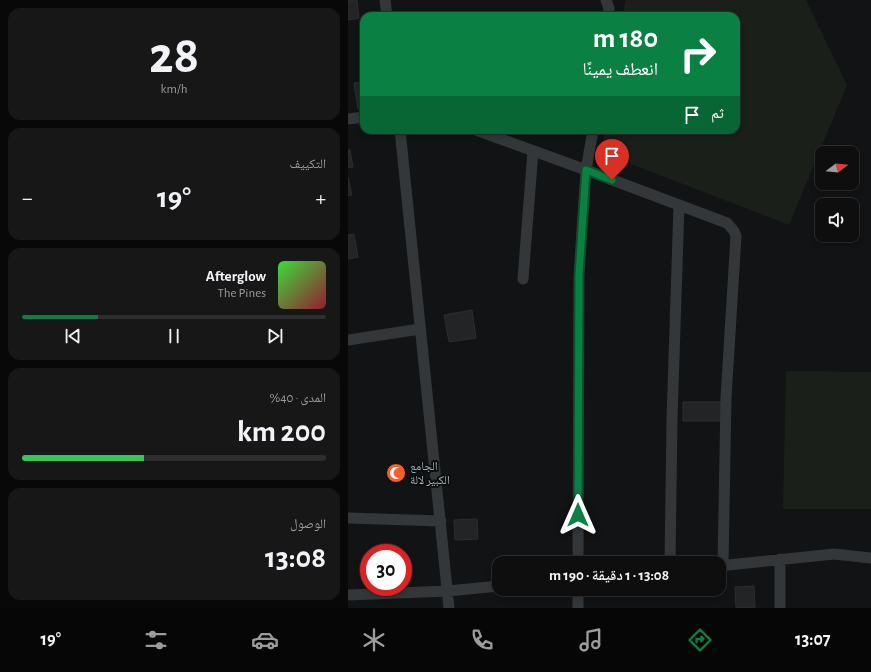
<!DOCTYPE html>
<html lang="ar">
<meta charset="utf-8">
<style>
:root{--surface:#0e0e0f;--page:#171718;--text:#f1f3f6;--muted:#9b9c9e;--line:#2e2e2f;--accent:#0b8043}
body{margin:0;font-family:"Alegreya Sans","Noto Naskh Arabic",sans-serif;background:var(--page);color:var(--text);direction:rtl;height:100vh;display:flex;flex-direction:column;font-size:15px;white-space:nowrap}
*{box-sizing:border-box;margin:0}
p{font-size:13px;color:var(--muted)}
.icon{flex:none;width:22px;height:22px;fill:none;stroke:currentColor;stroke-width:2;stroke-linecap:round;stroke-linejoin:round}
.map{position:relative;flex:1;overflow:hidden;direction:ltr}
.details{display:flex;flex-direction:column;gap:8px;padding:8px;background:#080808;width:348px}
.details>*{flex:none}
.banner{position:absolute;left:12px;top:12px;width:380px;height:122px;border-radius:12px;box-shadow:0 2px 6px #0003,0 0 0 1px var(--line);direction:rtl;background:#0b8043;color:#fff;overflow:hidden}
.needle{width:26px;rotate:74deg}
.fabs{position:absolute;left:467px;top:146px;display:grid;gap:8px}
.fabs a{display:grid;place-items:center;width:44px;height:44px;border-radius:8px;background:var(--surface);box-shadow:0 2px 6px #0003,0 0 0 1px var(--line);font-size:20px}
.speed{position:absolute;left:12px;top:544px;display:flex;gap:8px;font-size:20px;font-weight:700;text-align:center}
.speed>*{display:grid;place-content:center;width:52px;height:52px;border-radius:50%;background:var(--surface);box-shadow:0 2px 6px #0003,0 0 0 1px var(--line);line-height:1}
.speed .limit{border:6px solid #d22;background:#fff;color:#111}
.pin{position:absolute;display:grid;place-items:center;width:34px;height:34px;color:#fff;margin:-41px -17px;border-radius:50% 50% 50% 0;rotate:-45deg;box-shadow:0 0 4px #0007}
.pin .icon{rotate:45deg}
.me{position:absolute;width:44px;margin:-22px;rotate:0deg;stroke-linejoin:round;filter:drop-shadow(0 0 3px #0008)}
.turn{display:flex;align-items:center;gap:14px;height:84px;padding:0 16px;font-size:18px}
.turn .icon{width:52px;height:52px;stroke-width:2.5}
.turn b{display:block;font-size:28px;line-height:34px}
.then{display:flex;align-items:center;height:38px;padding:0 16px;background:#0003;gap:8px;font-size:15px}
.big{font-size:30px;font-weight:600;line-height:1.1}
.details .card{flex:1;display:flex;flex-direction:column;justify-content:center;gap:6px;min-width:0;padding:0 14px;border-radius:12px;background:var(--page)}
.details .dial{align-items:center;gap:0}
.dial b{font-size:52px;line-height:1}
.song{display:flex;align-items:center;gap:12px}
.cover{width:48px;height:48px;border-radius:6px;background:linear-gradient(135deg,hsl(120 70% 55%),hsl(350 70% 35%))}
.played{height:4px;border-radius:2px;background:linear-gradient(90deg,var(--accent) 25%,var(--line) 25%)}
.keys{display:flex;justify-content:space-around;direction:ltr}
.heat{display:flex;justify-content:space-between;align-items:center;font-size:22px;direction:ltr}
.charge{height:6px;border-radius:3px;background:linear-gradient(90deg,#34c759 40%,var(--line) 0)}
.trip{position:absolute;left:144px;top:556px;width:234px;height:40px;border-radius:12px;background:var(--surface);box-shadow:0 2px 6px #0003,0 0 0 1px var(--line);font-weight:600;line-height:40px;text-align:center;direction:rtl}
.tabs{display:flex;height:64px;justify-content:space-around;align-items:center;background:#060606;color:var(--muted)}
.tabs .icon{width:28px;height:28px}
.tabs .on{color:var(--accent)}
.tabs b{font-size:18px;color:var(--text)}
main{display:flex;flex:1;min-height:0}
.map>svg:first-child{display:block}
</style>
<main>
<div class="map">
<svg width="523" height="608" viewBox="0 0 523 608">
<rect width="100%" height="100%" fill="#121314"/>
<!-- green -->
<path fill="#1a1f19" d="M 277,0 L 458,0 L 499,85 L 441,225 L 254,153 L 257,130 L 388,130 L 388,16 L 275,16 Z
M 438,371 L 523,372 L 523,509 L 435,509 Z"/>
<!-- building -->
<path fill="#222425" stroke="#2c2e30" d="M 0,0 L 9,0 L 11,18 L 0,20 Z
M 16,82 L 16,108 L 10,109 L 6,83 Z
M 0,150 L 2,150 L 5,167 L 0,168 Z
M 0,177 L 4,195 L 0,196 Z
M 6,234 L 10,257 L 0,259 L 0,235 Z
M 124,310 L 128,338 L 101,342 L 96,315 Z
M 335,402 L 373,402 L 374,421 L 335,421 Z
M 129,519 L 130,539 L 107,540 L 106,520 Z
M 406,586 L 407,608 L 388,608 L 387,587 Z"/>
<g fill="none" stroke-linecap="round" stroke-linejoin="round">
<!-- minor -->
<path stroke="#333739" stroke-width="11" d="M 37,0 L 39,16
M 258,0 L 261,8 L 260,16
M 0,119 L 16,117
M 52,130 L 101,608
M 128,130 L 238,170 L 379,223 L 386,231 L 388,236 L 378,398 L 375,566
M 175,279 L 185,151
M 0,340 L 72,329
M 0,518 L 93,521
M 230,563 L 231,275 L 238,170 L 245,130
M 322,563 L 324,419 L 331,205
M 371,566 L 486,554 L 523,558
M 0,595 L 100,591 L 151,586
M 230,608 L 230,589
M 432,608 L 432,559"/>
</g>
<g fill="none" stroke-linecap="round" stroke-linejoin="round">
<!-- route casing -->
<g stroke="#07532c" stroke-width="10">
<path id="route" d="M 230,515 L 231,275 L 238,170 L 264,180"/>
</g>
<!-- route -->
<use href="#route" stroke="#0b8043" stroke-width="7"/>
</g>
<!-- icons -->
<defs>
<g id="mosque-disc" transform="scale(1)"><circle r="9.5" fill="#f75f28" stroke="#0d0e0f"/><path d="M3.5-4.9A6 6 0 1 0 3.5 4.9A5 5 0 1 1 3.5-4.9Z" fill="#fff"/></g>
</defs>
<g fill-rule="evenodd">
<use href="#mosque-disc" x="48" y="473"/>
</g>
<g text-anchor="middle" stroke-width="4" stroke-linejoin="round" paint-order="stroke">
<!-- poi labels -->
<g font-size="12" fill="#a4b0b5" stroke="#0d0e0f" text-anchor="start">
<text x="62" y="470">الجامع<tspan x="62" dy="14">الكبير لالة</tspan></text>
</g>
</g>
</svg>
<div class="fabs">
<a><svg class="needle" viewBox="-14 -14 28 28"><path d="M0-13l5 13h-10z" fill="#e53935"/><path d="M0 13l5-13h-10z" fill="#9b9c9e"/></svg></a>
<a><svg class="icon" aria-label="sound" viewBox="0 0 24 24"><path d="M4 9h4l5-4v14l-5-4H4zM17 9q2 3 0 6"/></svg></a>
</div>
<div class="speed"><div class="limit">30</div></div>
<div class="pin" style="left:264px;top:180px;background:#d93025"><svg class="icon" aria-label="arrive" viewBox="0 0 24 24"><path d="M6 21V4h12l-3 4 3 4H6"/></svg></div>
<svg class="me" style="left:230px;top:515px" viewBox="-20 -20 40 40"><path d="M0-17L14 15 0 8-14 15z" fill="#0b8043" stroke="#fff" stroke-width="4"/></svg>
<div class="trip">13:08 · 1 دقيقة · 190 m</div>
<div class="banner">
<div class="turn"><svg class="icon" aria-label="right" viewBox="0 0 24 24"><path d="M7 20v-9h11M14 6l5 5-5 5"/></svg><div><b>180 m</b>انعطف يمينًا</div></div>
<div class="then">ثم<svg class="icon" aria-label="arrive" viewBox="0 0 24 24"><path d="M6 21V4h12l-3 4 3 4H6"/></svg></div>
</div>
</div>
<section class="details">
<div class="card dial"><b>28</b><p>km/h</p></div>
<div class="card"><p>التكييف</p>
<div class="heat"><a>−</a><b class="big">19°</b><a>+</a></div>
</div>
<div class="card">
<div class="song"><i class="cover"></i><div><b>Afterglow</b><p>The Pines</p></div></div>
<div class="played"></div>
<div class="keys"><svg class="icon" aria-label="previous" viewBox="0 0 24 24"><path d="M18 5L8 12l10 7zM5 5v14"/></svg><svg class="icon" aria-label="pause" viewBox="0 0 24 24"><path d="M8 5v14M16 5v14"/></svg><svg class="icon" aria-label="next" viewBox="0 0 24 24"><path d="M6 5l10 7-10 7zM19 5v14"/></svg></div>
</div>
<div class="card"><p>المدى · 40%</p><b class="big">200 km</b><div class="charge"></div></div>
<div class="card"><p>الوصول</p><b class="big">13:08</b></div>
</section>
</main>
<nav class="tabs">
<b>13:07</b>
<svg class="icon on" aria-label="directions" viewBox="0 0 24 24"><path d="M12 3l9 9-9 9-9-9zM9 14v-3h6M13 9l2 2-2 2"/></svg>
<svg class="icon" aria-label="music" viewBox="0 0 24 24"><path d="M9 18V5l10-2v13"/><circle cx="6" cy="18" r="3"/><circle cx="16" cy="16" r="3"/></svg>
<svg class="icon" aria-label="phone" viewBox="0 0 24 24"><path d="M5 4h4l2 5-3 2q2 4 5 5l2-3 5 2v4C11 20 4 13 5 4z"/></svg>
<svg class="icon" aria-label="climate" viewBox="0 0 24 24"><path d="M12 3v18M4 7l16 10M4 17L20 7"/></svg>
<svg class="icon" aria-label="car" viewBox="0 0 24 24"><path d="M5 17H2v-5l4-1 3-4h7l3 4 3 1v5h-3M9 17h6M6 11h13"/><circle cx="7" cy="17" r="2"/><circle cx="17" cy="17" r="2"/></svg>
<svg class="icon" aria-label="filters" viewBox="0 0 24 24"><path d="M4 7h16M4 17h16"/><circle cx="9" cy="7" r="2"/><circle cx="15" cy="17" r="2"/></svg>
<b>19°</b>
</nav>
